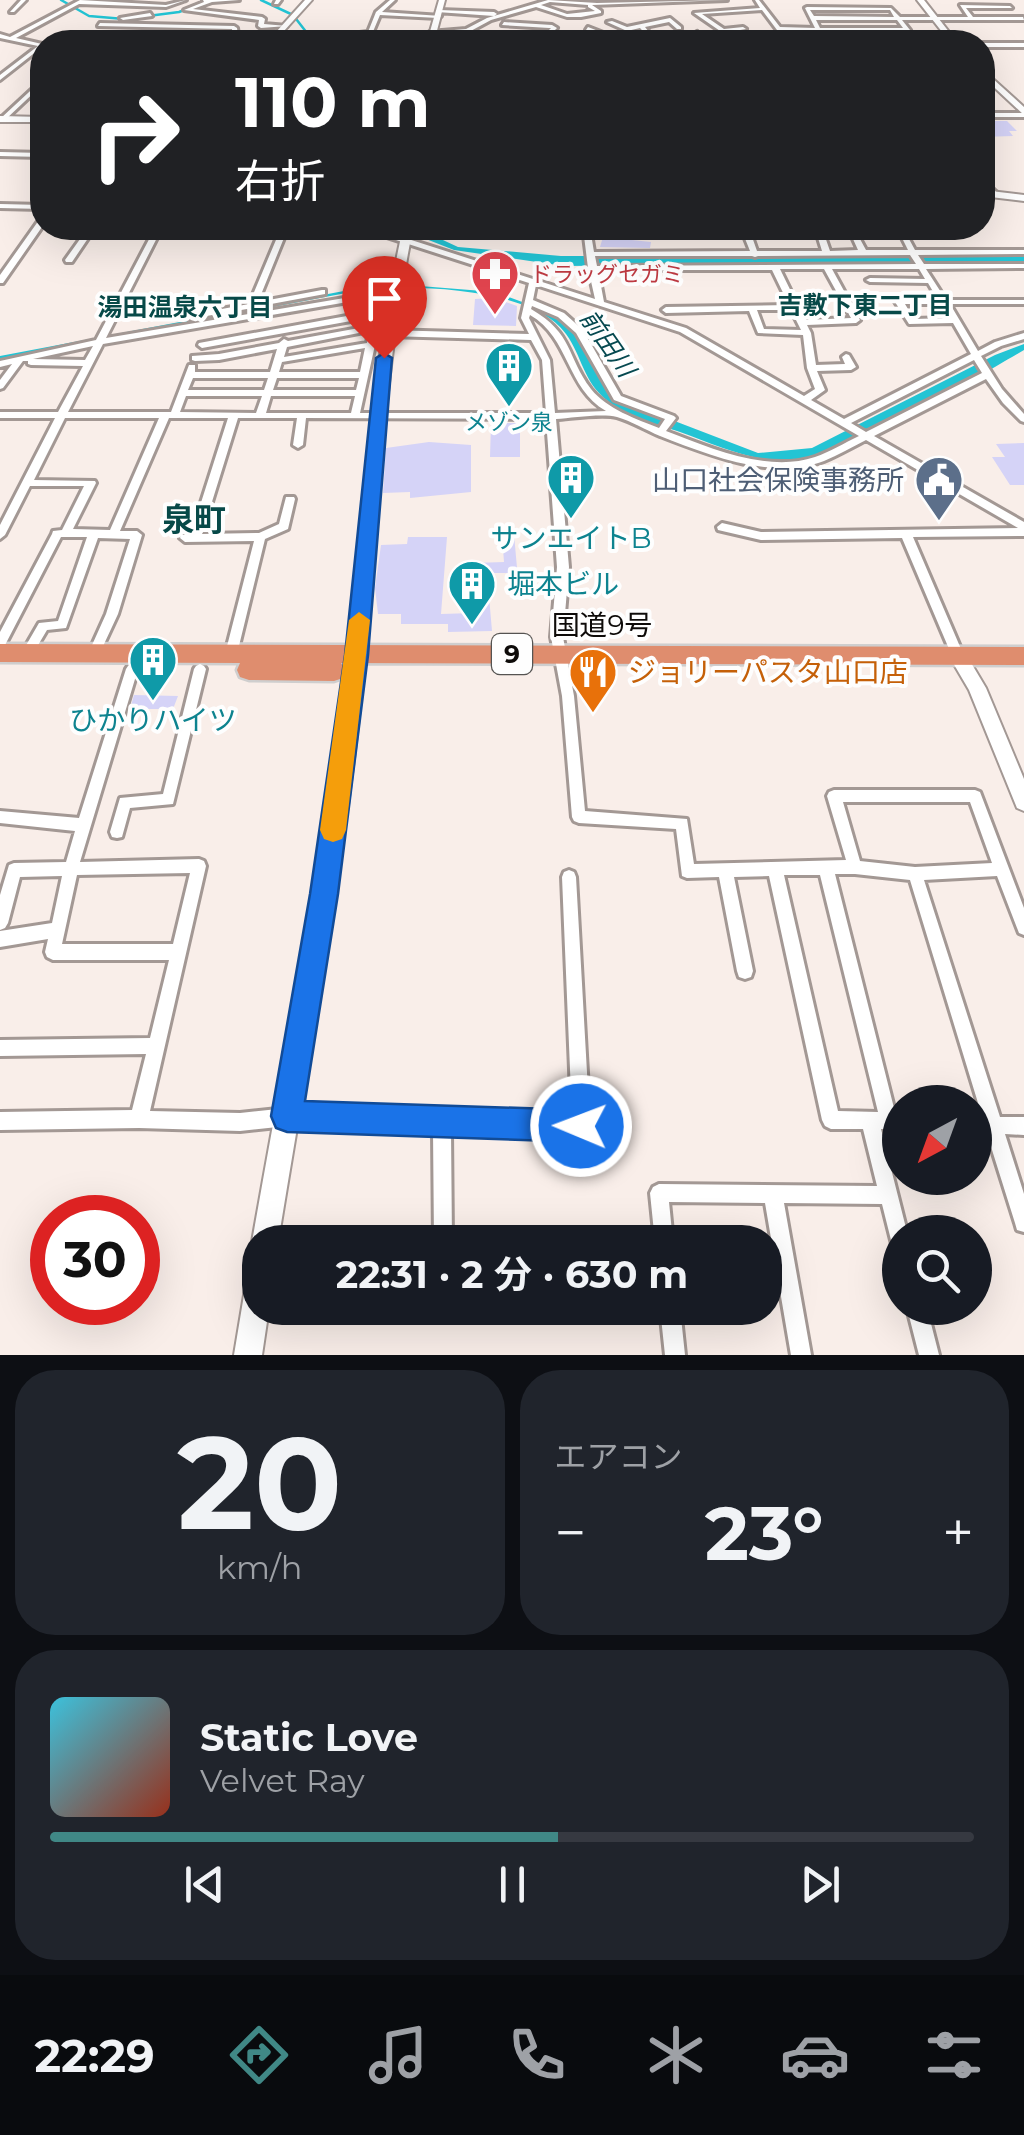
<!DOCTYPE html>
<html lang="ja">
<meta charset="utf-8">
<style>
:root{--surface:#171b24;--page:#20242c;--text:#f1f3f6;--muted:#9ea1a6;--line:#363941;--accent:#408886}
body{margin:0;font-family:Montserrat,"Noto Sans JP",sans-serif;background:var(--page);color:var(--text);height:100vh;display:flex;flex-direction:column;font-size:38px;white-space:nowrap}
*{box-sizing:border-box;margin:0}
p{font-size:32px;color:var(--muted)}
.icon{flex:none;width:55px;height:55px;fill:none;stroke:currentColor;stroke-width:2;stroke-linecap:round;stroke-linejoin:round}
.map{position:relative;height:1355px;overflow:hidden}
.sheet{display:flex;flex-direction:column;gap:15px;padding:15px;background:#0d0f14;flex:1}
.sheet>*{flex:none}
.hud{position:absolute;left:30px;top:30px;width:965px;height:210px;border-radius:40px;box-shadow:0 10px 40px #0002;background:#202124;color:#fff;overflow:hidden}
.needle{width:65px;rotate:221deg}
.fabs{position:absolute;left:882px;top:1085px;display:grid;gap:20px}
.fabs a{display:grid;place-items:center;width:110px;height:110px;border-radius:50%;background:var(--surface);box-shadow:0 10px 40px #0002;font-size:50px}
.speed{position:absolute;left:30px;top:1195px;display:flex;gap:20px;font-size:50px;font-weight:700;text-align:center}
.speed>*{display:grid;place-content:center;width:130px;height:130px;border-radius:50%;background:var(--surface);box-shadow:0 10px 40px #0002;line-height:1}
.speed .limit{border:15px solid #d22;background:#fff;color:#111}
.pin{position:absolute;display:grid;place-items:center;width:85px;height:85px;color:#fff;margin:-102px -42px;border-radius:50% 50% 50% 0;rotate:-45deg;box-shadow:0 0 10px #0007}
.pin .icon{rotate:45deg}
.me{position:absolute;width:110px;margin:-55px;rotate:271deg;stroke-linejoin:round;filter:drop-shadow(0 0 8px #0008)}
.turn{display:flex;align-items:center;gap:35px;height:210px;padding:0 40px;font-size:45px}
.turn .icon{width:130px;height:130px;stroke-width:2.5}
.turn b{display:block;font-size:70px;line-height:85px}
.big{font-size:75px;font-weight:700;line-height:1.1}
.sheet .card{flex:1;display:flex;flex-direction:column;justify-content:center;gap:15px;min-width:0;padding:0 35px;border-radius:40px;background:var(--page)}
.sheet .dial{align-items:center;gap:0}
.dial b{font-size:130px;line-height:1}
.song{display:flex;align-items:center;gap:30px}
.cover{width:120px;height:120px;border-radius:15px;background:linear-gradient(135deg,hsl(190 70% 55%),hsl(10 70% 35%))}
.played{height:10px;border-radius:5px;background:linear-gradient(90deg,var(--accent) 55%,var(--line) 55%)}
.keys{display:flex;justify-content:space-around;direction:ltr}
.heat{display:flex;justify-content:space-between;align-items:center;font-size:55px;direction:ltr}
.sheet .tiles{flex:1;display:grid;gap:15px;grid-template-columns:1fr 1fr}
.card:last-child{grid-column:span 2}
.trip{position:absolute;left:242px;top:1225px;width:540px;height:100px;border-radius:40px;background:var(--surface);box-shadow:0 10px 40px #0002;font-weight:700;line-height:100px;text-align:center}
.dock{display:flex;height:160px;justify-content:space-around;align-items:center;background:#090b0e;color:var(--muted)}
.dock .icon{width:70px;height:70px}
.dock .on{color:var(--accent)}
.dock b{font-size:45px;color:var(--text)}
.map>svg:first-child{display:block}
</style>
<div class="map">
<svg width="1024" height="1355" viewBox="0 0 1024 1355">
<rect width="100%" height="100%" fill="#f9eee9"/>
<!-- water -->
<path fill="#23c4d4" d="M 417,228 L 458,247 L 561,256 L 1024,256 L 1024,262 L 564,266 L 454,250 L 426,239 Z
M 420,286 L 495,292 L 555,314 L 576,334 L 612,397 L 758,453 L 812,448 L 995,355 L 1024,344 L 1024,350 C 978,377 837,459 791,461 C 752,462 716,445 680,432 C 653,423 619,415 599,393 C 581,374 579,346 560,327 C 522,288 414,284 362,290 L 0,359 L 0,356 L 365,287 Z"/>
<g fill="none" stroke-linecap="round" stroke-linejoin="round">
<!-- stream -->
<path stroke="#23c4d4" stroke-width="2.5" d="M 61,0 L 89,16 L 124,19
M 261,0 L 293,15 L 314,42
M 148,16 L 179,12 L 211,0"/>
</g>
<!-- building -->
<path fill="#d5d3f7" d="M 982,121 L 1007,121 L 1017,131 L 1009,131 L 1013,136 L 982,137 Z
M 603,237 L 651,242 L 650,248 L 600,247 Z
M 494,298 L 517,306 L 516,326 L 473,325 L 475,299 Z
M 491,423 L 520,423 L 520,457 L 490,457 Z
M 429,442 L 471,445 L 471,492 L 410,498 L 410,492 L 383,493 L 386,448 Z
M 1024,443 L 1024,485 L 1010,485 L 992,457 L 1005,457 L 996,444 Z
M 514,534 L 517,568 L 512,569 L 512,573 L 487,573 L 492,631 L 448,632 L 448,624 L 401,624 L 401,614 L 378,614 L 375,588 L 381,545 L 407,544 L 408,537 L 447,537 L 441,614 L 474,613 L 474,563 L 504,562 L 502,535 Z
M 134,695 L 178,696 L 173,709 L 130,709 Z"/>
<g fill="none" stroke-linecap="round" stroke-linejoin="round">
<!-- street casing -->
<g stroke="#a39894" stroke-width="6">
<path id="street" d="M 21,0 L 26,0 L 14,12 L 10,12 Z
M 80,0 L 166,5 L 186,0 L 166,7 L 79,4 L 16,38 L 42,44 L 42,47 L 0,80 L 0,75 L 38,46 L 0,38 L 0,34 L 10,37 Z
M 203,0 L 239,0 L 212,2 L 193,9 L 262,17 L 265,19 L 264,24 L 287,26 L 261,28 L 258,26 L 259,20 L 184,10 L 204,2 Z
M 276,0 L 281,0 L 278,4 L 274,4 Z
M 390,0 L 395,0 L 382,12 L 441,16 L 438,18 L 380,15 L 372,34 L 337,38 L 334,36 L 368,32 L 376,12 Z
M 548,0 L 597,3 L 727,0 L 592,5 L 601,11 L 601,13 L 581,17 L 567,17 L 536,7 L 491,20 L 467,33 L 430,32 L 466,29 L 487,18 ZM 550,2 L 588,5 L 588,7 L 595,11 L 567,14 L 541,5 Z
M 755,0 L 759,0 L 780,27 L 815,28 L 805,8 L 807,7 L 891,8 L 900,17 L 968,17 L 960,5 L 1010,6 L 1012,8 L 966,8 L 973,17 L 1023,17 L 1024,20 L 902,20 L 910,30 L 907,32 L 782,31 L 791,42 L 786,42 L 762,10 L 702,14 L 724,29 L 743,27 L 746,29 L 723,33 L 694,13 L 760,8 ZM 810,10 L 890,10 L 894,17 L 814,16 ZM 816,20 L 897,20 L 903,28 L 820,28 Z
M 439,10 L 494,12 L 497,14 L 494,16 L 437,12 Z
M 150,13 L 152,16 L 123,20 L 120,18 Z
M 670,18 L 681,27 L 681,29 L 677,29 L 669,22 L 645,27 L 657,42 L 653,42 L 640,28 L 627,31 L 607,22 L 612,21 L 627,27 Z
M 504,22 L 552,25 L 557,28 L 553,32 L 556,42 L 550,42 L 547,32 L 551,28 L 549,28 L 502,25 Z
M 100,23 L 234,26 L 237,28 L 239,42 L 233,42 L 232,29 L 98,26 Z
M 588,27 L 624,41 L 625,42 L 618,42 L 586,30 Z
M 697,32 L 703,42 L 698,42 L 694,34 Z
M 982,43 L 1024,43 L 1024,47 L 982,47 Z
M 42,80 L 42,85 L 5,120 L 1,120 L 1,118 Z
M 982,113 L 1024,113 L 1024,117 L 982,117 Z
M 0,152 L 42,153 L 42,157 L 0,156 Z
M 982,178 L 998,194 L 998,196 L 994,196 L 982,185 Z
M 0,204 L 42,205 L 42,209 L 0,208 Z
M 39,220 L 42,220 L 42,227 L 3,283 L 0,283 L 0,275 Z
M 88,228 L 95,228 L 72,262 L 66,262 L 65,260 Z
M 155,228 L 162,228 L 106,338 L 398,289 L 398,293 L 386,295 L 360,413 L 546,413 L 542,360 L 531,340 L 388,336 L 384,333 L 388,330 L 529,334 L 521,318 L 529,283 L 365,230 L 365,228 L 374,228 L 595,299 L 588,268 L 583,228 L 590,228 L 594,252 L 750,251 L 742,231 L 746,229 L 750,231 L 757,251 L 822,251 L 815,228 L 822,228 L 830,251 L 858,250 L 848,228 L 854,228 L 866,250 L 908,250 L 897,228 L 903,228 L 915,250 L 1024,250 L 1024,254 L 918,255 L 924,264 L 1024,264 L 1024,268 L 926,269 L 946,300 L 1024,300 L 1024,304 L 950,304 L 978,351 L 995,342 L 1024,333 L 1024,339 L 1001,346 L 981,356 L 1002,389 L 1024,414 L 1024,422 L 1021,421 L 1003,403 L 986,379 L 874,436 L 1024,522 L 1024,536 L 913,537 L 964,656 L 962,659 L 954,659 L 952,656 L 902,538 L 761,540 L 718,530 L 717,527 L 722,523 L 761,532 L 1018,528 L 866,440 C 852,447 838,455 824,461 C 772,481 709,455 660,436 C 646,430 631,421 617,417 C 602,413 572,418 556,419 L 569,567 L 563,637 L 574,696 L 585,811 L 687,819 L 694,864 L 846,860 L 827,796 L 829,792 L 834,790 L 975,790 L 980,792 L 1024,908 L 1024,935 L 1019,933 L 997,876 L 924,880 L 1000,1117 L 1024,1117 L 1024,1135 L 1005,1134 L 1024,1194 L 1024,1232 L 1017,1230 L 1015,1223 L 987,1134 L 975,1134 L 975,1116 L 982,1116 L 910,880 L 855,874 L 835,874 L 895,1112 L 900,1112 L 900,1130 L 881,1129 L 907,1232 L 900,1232 L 900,1250 L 893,1248 L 882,1204 L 784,1203 L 811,1355 L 791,1355 L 765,1203 L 669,1202 L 673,1242 L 655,1242 L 650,1193 L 653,1187 L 659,1184 L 877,1186 L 863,1129 L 831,1129 L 825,1126 L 822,1120 L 769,876 L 734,877 L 753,971 L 751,977 L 745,979 L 739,977 L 737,971 L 719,877 L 687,878 L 682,876 L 676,829 L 579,823 L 574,821 L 572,817 L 562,696 L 551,637 L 557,567 L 546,419 L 306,418 L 303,445 L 298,448 L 293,445 L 297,418 L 238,418 L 202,534 L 259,533 L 279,524 L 286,497 L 294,497 L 295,499 L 288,529 L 265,539 L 237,654 L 231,659 L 225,654 L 254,541 L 185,542 L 180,538 L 181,535 L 191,534 L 228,418 L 169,418 L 120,531 L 137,531 L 142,535 L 118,614 L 98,657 L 94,659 L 88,654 L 106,614 L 130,539 L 98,538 L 66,628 L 47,630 L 31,657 L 27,659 L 21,654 L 39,623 L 58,621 L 87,537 L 61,537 L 4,647 L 0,649 L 0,632 L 52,534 L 53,531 L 62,530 L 84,486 L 30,486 L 5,535 L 0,539 L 0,525 L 55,418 L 0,418 L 0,412 L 58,412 L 83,366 L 31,365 L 28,364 L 28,361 L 23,361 L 3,388 L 0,389 L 0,380 L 12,364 L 0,367 L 0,361 L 96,340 ZM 910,255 L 916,264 L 597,266 L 595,256 L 752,256 L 755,257 L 758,256 ZM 780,269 L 824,269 L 851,318 L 805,320 ZM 832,269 L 919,269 L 925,279 L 870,278 L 866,280 L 870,282 L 928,283 L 938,300 L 899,300 L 895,302 L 909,324 L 953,323 L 971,354 L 844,419 L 811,400 L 825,390 L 817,371 L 851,370 L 856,367 L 849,355 L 846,354 L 842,357 L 845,364 L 816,365 L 811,333 L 807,325 L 856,323 L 860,320 ZM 598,270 L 772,270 L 789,305 L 666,307 L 662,310 L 666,313 L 749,311 L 758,333 L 803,335 L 807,368 L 815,389 L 804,396 L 686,328 L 604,302 ZM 536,285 L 680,332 L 859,436 C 844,443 830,452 815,457 C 768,473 710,448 666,431 L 676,418 L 674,416 L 621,396 L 583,330 L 564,313 L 533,300 ZM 377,297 L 374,311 L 199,343 L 198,345 L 202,348 L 373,317 L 370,326 L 288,341 L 284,339 L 279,343 L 219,354 L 192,356 L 192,360 L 195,361 L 219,360 L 277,349 L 270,372 L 195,372 L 195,365 L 189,365 L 171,412 L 68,412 L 103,344 ZM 905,304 L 941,304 L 950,318 L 914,319 ZM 532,306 L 558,317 L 576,333 L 614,400 L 665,419 L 659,428 C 636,419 607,409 591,389 C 566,356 574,334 531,309 ZM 757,310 L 791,310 L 801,330 L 764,329 ZM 530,315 C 570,338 566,388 606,411 L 555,413 L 550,360 L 529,318 ZM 369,331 L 367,343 L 284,357 L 287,347 ZM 93,346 L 85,360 L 33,359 ZM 365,348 L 360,372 L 279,372 L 282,362 ZM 974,360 L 982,373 L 866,432 L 851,423 ZM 193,378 L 268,378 L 264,390 L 188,390 ZM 277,378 L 359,378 L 356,390 L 273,390 ZM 186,396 L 262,396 L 256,413 L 180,412 ZM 271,396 L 355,396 L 351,413 L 266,413 ZM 65,418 L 159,418 L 110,530 L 73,529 L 96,483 L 95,481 L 34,480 ZM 843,802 L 970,802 L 992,863 L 915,867 L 860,861 ZM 784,875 L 820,875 L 878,1112 L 838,1111 Z
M 281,228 L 288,228 L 258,302 L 322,290 L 325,290 L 325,294 L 255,307 L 251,311 L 247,309 L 189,319 L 189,315 L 249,304 Z
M 132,664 L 136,666 L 138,669 L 80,862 L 199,859 L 204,861 L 206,866 L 150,1111 L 240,1113 L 287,1108 L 572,1117 L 562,877 L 564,872 L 569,870 L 574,872 L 576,877 L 590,1126 L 587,1132 L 581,1135 L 451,1131 L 452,1242 L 434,1242 L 433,1130 L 287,1126 L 240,1131 L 139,1128 L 0,1130 L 0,1112 L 132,1110 L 146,1054 L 0,1056 L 0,1040 L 150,1038 L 169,960 L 53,960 L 47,957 L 45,952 L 48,939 L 0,947 L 0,931 L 52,923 L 62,876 L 20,877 L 8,923 L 5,928 L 0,930 L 0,895 L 9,865 L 14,863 L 66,862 L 75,831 L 0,823 L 0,811 L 79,818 L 126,669 L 128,666 ZM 190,873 L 173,944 L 62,944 L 77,875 Z
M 200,664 L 204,666 L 206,669 L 173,804 L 130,808 L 122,837 L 117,838 L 112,837 L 110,832 L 120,798 L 163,794 L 194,669 L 196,666 Z
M 660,1308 L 680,1308 L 685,1355 L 665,1355 Z
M 907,1308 L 927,1308 L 939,1355 L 919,1355 Z"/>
</g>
<!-- secondary casing -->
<g stroke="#a39894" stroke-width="4">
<path id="secondary" d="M 305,0 L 312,0 L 274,42 L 267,42 Z
M 439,0 L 445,0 L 434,42 L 427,42 Z
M 917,0 L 924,0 L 957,42 L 950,42 Z
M 982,69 L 1024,107 L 1024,115 L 982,76 Z
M 0,116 L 42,117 L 42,122 L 0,122 Z
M 982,190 L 1024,195 L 1024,201 L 982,196 Z
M 403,228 L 413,228 C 379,392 377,559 358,725 C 338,898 306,1070 278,1242 L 260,1242 L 260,1253 L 256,1251 L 252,1242 C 282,1070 317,898 339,725 C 361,559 366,392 403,228 Z
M 958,649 L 964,651 L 986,688 L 1024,779 L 1024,811 L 1017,808 L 969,690 L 949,656 Z
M 260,1264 L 260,1308 L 269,1308 L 262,1355 L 234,1355 L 247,1277 L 250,1267 Z"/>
</g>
<!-- highway casing -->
<g stroke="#cfcece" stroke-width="5">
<path id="highway" d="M 0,644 L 1024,647 L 1024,665 L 341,663 L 346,671 L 343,678 L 334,681 L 249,680 L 240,677 L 237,670 L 240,663 L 0,662 Z"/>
</g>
<!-- street -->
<use href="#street" fill="#fff" fill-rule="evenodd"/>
<!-- secondary -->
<use href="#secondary" fill="#fff" fill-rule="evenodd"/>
<!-- highway -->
<use href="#highway" fill="#df8d6e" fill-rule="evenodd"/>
</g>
<!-- route -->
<path fill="#1a73e8" stroke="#114b97" stroke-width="2.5" d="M 384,353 L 392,358 L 368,655 L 338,894 L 305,1101 L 581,1110 L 592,1114 L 597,1126 L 592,1137 L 581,1142 L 287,1132 L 276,1128 L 271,1116 L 310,894 L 345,655 L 376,358 Z"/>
<!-- slow -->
<path fill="#f59e0b" d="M 359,612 L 370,620 L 346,830 L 342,839 L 333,842 L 324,839 L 320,830 L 349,620 Z"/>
<!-- icons -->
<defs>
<g id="pharmacy-pin" transform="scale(2.5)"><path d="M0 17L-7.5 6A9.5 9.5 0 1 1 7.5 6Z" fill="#e0444e" stroke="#fefefe"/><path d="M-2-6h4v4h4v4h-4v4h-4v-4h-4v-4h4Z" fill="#fff"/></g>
<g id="building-pin" transform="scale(2.5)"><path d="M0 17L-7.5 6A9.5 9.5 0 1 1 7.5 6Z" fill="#0f9aa8" stroke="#fefefe"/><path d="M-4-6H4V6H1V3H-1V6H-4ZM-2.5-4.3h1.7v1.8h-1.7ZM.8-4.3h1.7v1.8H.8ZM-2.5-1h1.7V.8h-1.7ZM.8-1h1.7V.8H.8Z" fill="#fff"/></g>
<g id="civic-pin" transform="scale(2.5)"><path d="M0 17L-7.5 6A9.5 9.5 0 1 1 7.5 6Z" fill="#5c6f8a" stroke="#fefefe"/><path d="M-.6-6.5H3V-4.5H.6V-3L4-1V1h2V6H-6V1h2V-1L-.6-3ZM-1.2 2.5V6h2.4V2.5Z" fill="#fff"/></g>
<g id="restaurant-pin" transform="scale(2.5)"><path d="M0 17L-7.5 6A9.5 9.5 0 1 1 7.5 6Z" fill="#e8710a" stroke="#fefefe"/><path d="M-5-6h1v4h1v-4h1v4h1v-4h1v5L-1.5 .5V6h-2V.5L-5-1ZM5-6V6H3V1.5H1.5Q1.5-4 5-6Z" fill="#fff"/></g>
</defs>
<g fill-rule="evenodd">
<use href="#pharmacy-pin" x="495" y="274"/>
<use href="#building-pin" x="509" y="366"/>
<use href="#building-pin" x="571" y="478"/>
<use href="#civic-pin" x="939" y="480"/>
<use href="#building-pin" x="472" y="584"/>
<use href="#building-pin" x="153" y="660"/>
<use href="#restaurant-pin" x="593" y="672"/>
</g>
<g text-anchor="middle" stroke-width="8" stroke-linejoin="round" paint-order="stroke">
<!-- far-health labels -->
<g font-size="22" fill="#be3a42" stroke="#fefefe" text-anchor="start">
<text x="530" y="282">ドラッグセガミ</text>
</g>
<!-- far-culture labels -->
<g font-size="22" fill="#0d838f" stroke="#fefefe">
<text x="509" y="430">メゾン泉</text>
</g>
<!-- far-neighbourhood labels -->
<g font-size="25" font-weight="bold" fill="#074948" stroke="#fefefe">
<text x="865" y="314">吉敷下東二丁目</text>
<text x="185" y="316">湯田温泉六丁目</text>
</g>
<!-- far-water labels -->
<g font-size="25" font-style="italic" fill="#064950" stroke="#fefefe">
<text transform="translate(608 343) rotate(55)" y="9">前田川</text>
</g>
<!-- shield labels -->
<rect fill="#fefefe" stroke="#565452" stroke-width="2.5" x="492" y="634" width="40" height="40" rx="8"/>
<g font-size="25" font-weight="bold" fill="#0e0b09">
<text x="512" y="663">9</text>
</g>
<!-- service labels -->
<g font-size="28" fill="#4e5e75" stroke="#fefefe" text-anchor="end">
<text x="904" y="490">山口社会保険事務所</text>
</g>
<!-- culture labels -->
<g font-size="28" fill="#0d838f" stroke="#fefefe">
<text x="571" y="548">サンエイトB</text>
<text x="507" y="594" text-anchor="start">堀本ビル</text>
<text x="153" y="730">ひかりハイツ</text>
</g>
<!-- street labels -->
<g font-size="28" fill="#0e0b09" stroke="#fefefe">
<text x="602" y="635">国道9号</text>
</g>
<!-- food labels -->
<g font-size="28" fill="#c56008" stroke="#fefefe" text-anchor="start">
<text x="628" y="682">ジョリーパスタ山口店</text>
</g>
<!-- quarter labels -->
<g font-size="32" font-weight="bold" fill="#074948" stroke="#fefefe">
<text x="194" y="531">泉町</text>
</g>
</g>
</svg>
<div class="fabs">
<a><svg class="needle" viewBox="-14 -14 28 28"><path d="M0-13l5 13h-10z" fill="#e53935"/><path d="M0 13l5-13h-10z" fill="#9ea1a6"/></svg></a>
<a><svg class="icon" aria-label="search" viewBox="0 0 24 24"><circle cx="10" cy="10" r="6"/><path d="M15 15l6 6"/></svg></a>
</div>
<div class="speed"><div class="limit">30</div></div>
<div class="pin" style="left:384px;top:358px;background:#d93025"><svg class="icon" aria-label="arrive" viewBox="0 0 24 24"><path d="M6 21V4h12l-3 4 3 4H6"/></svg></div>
<svg class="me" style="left:581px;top:1126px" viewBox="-20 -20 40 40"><circle r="17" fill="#1a73e8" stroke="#fff" stroke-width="3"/><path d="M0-11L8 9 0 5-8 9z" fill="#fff"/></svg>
<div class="trip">22:31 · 2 分 · 630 m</div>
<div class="hud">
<div class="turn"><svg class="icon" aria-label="right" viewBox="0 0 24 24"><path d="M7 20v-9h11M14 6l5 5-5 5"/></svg><div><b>110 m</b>右折</div></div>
</div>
</div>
<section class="sheet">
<div class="tiles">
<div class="card dial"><b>20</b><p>km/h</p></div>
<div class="card"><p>エアコン</p>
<div class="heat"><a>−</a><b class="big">23°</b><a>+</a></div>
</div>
<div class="card">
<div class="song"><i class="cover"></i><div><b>Static Love</b><p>Velvet Ray</p></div></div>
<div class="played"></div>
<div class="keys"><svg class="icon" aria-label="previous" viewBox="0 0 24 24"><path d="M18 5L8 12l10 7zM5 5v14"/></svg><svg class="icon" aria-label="pause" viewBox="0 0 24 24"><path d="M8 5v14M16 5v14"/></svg><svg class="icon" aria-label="next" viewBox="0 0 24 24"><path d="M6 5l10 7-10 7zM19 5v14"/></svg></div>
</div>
</div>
</section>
<nav class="dock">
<b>22:29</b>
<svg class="icon on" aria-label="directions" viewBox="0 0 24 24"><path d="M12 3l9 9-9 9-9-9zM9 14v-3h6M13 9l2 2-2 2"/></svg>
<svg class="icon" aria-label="music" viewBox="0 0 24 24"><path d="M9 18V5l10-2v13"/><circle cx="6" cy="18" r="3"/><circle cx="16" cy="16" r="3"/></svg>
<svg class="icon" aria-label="phone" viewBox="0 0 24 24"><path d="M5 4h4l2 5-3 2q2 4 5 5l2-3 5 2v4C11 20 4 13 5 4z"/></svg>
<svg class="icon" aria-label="climate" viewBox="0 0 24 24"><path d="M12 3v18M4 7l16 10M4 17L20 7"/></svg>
<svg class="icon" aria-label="car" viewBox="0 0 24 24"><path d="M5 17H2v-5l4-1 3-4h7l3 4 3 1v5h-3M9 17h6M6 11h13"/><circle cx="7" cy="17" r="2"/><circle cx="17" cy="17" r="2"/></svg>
<svg class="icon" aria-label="filters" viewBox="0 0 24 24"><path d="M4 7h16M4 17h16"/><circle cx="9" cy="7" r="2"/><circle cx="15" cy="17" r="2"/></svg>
</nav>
